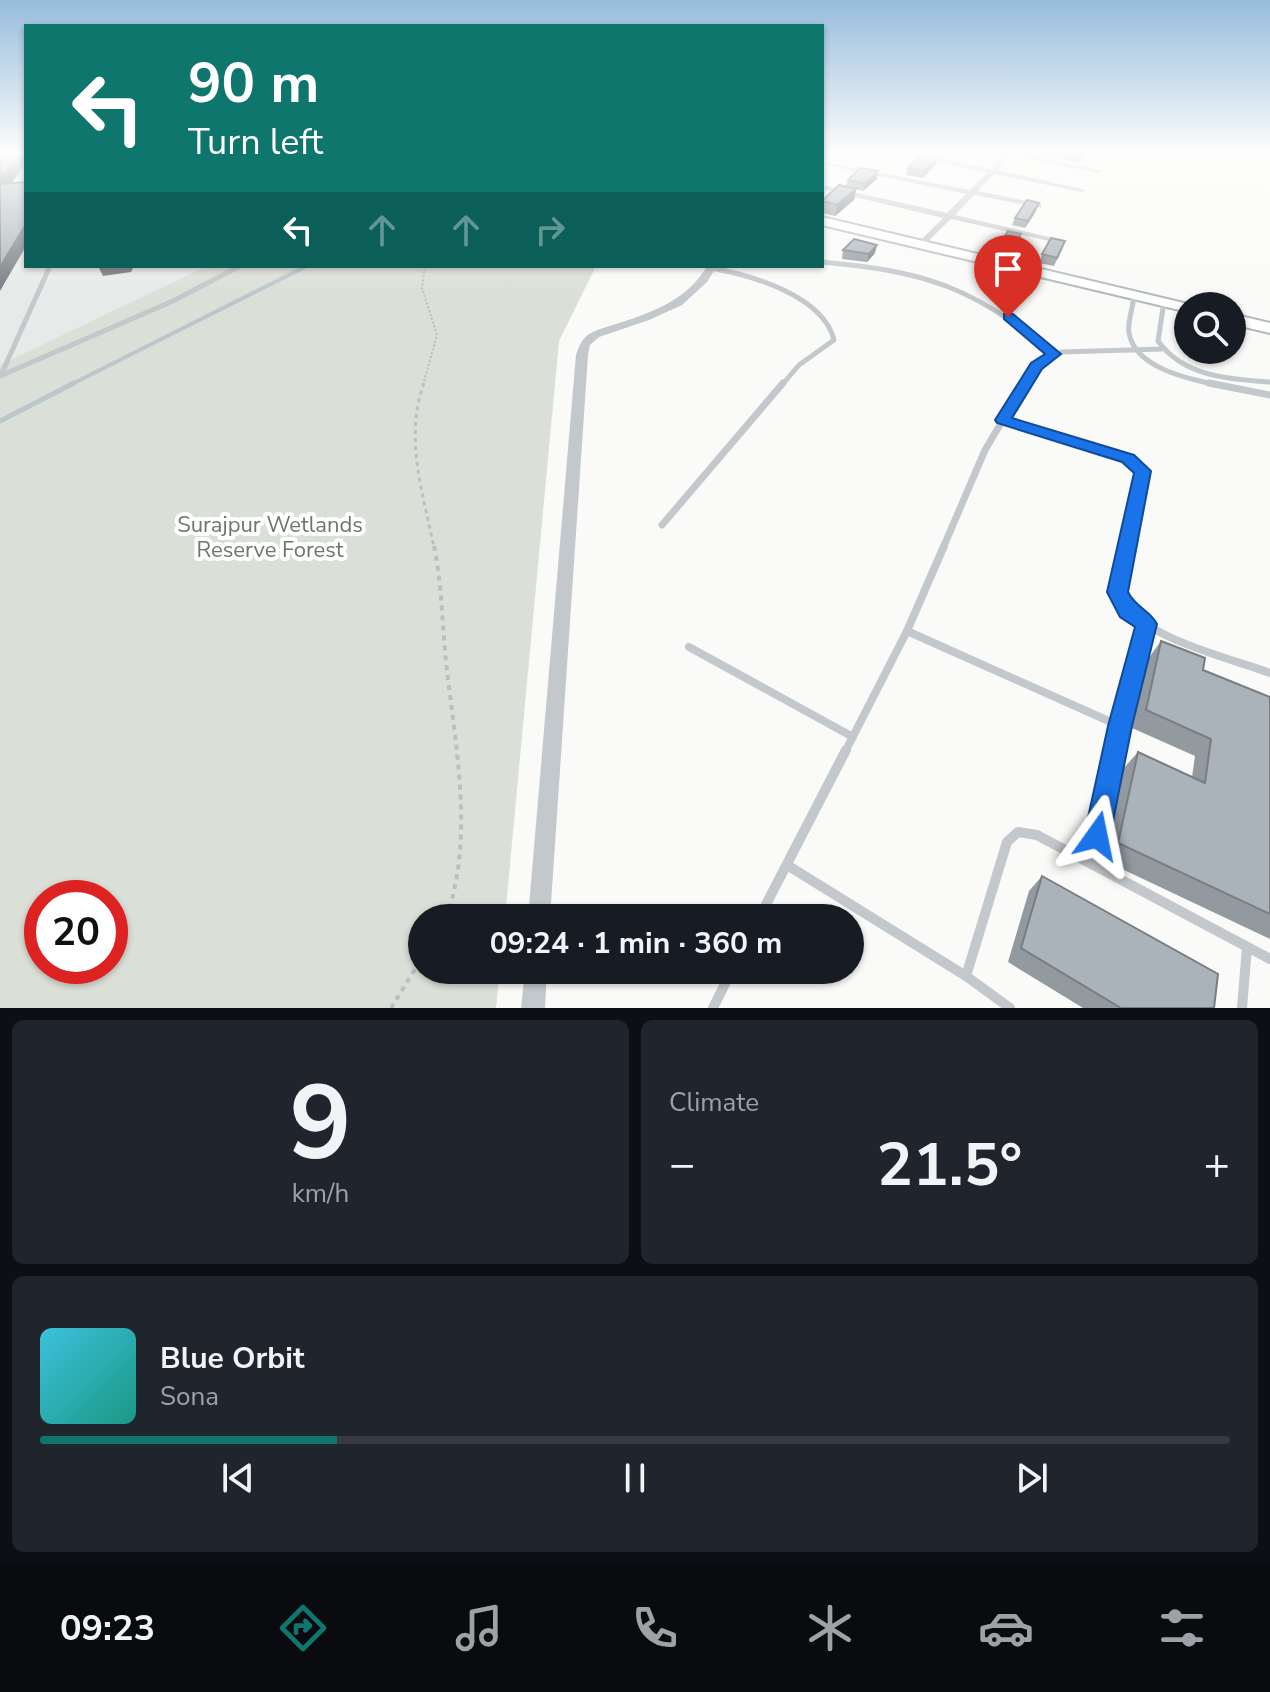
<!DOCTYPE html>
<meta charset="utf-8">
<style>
:root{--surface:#171b24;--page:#20242c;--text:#f1f3f6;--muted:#9ea1a6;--line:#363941;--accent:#0f766e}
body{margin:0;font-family:"Nunito Sans",sans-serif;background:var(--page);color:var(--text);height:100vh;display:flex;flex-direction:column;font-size:30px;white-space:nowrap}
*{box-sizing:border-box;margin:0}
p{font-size:26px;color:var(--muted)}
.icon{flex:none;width:44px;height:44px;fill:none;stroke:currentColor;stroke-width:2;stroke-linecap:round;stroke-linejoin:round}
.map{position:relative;height:1008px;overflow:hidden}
.panel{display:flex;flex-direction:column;gap:12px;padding:12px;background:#0d0f14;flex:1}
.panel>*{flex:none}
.guide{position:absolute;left:24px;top:24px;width:800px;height:244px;border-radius:0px;box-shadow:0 2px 6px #0004;background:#0f766e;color:#fff;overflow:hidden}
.buttons{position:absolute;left:1174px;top:292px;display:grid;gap:16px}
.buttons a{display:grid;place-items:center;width:72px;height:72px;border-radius:50%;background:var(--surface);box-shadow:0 2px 6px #0004;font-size:40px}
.speed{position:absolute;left:24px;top:880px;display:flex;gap:16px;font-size:40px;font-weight:700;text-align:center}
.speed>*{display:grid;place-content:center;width:104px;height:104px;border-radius:50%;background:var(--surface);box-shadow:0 2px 6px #0004;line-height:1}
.speed .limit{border:12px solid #d22;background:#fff;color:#111}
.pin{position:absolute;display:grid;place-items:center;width:68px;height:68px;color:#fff;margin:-82px -34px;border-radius:50% 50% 50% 0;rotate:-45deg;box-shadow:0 0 8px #0007}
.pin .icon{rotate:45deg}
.me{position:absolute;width:88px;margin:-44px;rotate:12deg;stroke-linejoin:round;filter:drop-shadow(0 0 6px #0008)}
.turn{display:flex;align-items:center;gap:28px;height:168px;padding:0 32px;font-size:36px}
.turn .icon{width:104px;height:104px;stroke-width:2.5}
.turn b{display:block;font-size:56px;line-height:68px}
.lanes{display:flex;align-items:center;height:76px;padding:0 32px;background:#0003;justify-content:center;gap:40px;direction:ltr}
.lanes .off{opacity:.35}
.big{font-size:60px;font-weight:700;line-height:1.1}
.panel .card{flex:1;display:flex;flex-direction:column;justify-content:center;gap:12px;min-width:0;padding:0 28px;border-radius:12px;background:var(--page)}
.panel .dial{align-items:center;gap:0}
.dial b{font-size:104px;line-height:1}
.song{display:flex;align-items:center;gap:24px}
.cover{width:96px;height:96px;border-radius:12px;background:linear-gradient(135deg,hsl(190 70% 55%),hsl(170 70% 35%))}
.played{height:8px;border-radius:4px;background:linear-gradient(90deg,var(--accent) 25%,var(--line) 25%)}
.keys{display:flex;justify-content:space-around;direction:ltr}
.heat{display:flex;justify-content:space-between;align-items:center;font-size:44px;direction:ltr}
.panel .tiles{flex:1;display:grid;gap:12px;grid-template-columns:1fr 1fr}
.card:last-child{grid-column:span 2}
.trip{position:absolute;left:408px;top:904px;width:456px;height:80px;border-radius:40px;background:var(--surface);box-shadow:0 2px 6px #0004;font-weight:700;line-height:80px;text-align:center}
.menu{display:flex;height:128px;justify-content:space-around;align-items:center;background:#090b0e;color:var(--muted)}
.menu .icon{width:56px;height:56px}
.menu .current{color:var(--accent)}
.menu b{font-size:36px;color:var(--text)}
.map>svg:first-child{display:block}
</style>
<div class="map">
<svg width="1270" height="1008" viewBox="0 0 1270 1008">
<rect width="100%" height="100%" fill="#fafaf8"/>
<!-- built -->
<path fill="#e8e9e9" d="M 0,153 L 26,153 L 26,266 L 261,266 L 0,382 Z"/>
<!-- green -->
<path fill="#dadfd7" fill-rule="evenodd" d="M 207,266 L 596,266 L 559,341 L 505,918 L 422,918 L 422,970 L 500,970 L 496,1008 L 0,1008 L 0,365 ZM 42,898 L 110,898 L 110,966 L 42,966 Z"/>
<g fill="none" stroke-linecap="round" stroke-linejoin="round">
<!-- stream-far1 -->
<path stroke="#bbc7cb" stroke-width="4" d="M 70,385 L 307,266"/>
<!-- stream -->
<path stroke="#bbc7cb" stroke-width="5" d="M 0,421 L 74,383"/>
<!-- secondary casing -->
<g stroke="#b3babf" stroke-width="4">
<path id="secondary" d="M 822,217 L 1188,304 L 1194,306 L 1188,306 L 1188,312 L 822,225 Z
M 1232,314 L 1270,323 L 1270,333 L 1232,324 Z"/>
</g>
<!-- path-far2 -->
<path stroke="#bbbfc2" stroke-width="2" stroke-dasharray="2 2" stroke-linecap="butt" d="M 423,385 L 437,335 L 422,288 L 425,266"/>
<!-- path-far1 -->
<path stroke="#bbbfc2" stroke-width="3" stroke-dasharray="4 4" stroke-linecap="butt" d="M 424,383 C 404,439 423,492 434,548"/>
<!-- path -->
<path stroke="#bbbfc2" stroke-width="4" stroke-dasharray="5 5" stroke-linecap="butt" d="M 434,546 C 442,584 442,623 446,662 C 455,744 475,839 446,918
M 391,1008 L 422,958"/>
<!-- service-far3 -->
<path stroke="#c3c8cc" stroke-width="5" d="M 822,262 C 924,271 975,287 1054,354
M 711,268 C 750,275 823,295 834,340 L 799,365 L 782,385
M 1134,296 C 1133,308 1127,322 1129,333 C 1135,368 1189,379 1217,385
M 1164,302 L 1158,341 C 1184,377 1229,379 1270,382
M 1,375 L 50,266
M 0,376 L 173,301 L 240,266
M 1024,385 C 1035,368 1042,359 1062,352 L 1162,349"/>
<!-- service-far2 -->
<path stroke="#c3c8cc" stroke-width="7" d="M 1209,383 L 1270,395
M 1003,420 L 1128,458 L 1140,466 L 1143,476 L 1127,548
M 662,525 L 783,383
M 943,548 L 985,450 L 1025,383"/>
<!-- service-far1 -->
<path stroke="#c3c8cc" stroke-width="8" d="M 1127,546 L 1117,592 C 1134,637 1228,657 1270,673
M 907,631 L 1120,726
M 689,647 L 853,737
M 845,752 L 907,631 L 944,546
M 1115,752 L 1146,624"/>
<!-- service -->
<path stroke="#c3c8cc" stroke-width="10" d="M 1091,864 L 1115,750
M 787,865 L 966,976 L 1010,1008
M 759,918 L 846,750
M 966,976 L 1007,842 L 1018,832 L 1037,835 L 1270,959
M 713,1008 L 732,970
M 1242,1008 L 1247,947"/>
<!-- minor -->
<path fill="#c3c8cc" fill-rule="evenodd" d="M 900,153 L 916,153 L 991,169 L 1002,153 L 1020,153 L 1103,171 L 1099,173 L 1008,155 L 998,170 L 1086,190 L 1082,192 L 994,174 L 978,191 L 1041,204 L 1041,208 L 974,195 L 955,215 L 1049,237 L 1049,241 L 951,219 L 921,248 L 918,247 L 918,243 L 943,218 L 822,189 L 822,185 L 947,213 L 966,194 L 825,165 L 822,162 L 970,190 L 987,173 Z
M 707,266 L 717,266 L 707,282 L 682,305 L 649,320 L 599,337 L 590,345 L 588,355 L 550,918 L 528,918 L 576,355 C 579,346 581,340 589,334 C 598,329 610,326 619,323 C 654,312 688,299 707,266 Z
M 525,970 L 547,970 L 545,1008 L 521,1008 Z"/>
<!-- secondary -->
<use href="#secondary" fill="#fff" fill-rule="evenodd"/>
</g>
<!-- wall -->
<path fill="#929a9f" d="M 1035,153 L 1084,153 L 1079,163 Z
M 937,157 L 936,164 L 923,178 L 906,175 L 908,168 Z
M 877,179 L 863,191 L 856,189 L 854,200 L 835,216 L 822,213 L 822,201 L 846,186 L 848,180 Z
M 1036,211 L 1025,228 L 1012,225 L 1015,218 Z
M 1021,234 L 1011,253 L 998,250 L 999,246 Z
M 1062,249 L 1054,266 L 1039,263 L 1042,254 Z
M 843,250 L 875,253 L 867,262 L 842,259 Z
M 1161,641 L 1203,670 L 1270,697 L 1270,939 L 1103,860 L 1123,769 L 1138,752 L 1192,777 L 1195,756 L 1132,728 L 1148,659 Z
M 1042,876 L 1214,1008 L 1083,1008 L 1008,962 L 1029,891 Z"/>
<!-- shaded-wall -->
<path fill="#777d82" d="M 20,153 L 26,153 L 26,162 L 12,183 L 0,190 L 0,174 Z
M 937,157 L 936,164 L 923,178 L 925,171 Z
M 878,171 L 877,179 L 863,191 L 865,184 Z
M 856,189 L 854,200 L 835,216 L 837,205 Z
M 1039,203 L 1036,211 L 1025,228 L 1028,221 Z
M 26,224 L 26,246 L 0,291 L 0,267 Z
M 877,245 L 875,253 L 867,262 L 869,254 Z
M 98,266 L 134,266 L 131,272 L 103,276 Z"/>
<!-- building -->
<path fill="#aab3b9" stroke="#777d82" stroke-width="2" d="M 0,153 L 20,153 L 6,172 L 0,174 Z
M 1058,153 L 1083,153 L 1080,158 Z
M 921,154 L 937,157 L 925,171 L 908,168 Z
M 860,168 L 878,171 L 865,184 L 848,180 Z
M 26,182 L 26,224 L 0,267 L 0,184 Z
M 839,185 L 856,189 L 837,205 L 822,201 Z
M 1027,200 L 1039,203 L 1028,221 L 1015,218 Z
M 1008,231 L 1021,234 L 1012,249 L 999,246 Z
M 1051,238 L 1065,241 L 1057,258 L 1042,254 Z
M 854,239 L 877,245 L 869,254 L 843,250 Z
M 1161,641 L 1205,658 L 1203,670 L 1270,697 L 1270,914 L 1118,843 L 1138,752 L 1205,783 L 1211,739 L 1146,710 Z
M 1042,876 L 1218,974 L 1214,1008 L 1121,1008 L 1021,948 Z"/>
<!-- sky -->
<linearGradient id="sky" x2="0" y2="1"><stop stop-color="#96bcdc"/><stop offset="0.52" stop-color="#fdfdfc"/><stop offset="1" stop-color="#fdfdfc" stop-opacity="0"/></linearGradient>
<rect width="1270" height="294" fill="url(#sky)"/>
<!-- route -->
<path fill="#1a73e8" stroke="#114b97" stroke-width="2" d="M 1004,314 L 1013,314 L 1061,354 L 1042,369 L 1012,418 L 1134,455 L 1151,471 L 1128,592 C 1136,608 1150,610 1157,624 L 1132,726 L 1110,836 L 1106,845 L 1097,849 L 1088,845 L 1084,836 L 1108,726 L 1135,627 L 1120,617 L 1107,592 L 1134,473 L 1122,462 L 997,423 L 995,420 L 1031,363 L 1045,354 L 1004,319 Z"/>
<g text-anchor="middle" stroke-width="8" stroke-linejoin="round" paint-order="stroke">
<!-- park labels -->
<g font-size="22" fill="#687a64" stroke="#fff">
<text x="270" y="532">Surajpur Wetlands<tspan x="270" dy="25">Reserve Forest</tspan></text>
</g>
</g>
</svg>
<div class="buttons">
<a><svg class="icon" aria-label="search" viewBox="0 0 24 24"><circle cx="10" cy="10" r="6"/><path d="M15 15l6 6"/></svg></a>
</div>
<div class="speed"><div class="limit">20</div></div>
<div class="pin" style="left:1008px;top:317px;background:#d93025"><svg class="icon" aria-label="arrive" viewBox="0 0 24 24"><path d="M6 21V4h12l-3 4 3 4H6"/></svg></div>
<svg class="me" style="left:1097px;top:836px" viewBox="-20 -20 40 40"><path d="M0-17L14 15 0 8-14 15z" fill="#1a73e8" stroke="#fff" stroke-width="4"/></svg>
<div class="trip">09:24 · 1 min · 360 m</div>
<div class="guide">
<div class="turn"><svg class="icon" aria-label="left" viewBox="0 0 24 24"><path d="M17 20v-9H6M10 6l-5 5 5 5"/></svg><div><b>90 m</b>Turn left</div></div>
<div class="lanes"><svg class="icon" aria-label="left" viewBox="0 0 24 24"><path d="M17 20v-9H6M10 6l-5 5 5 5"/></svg><svg class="icon off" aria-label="ahead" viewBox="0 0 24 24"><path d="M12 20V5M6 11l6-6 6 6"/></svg><svg class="icon off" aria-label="ahead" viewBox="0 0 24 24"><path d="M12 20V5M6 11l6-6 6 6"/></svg><svg class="icon off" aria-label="right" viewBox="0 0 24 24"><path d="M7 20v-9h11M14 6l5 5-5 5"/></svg></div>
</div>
</div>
<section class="panel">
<div class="tiles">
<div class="card dial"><b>9</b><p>km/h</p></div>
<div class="card"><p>Climate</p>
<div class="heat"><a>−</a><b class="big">21.5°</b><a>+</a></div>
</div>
<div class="card">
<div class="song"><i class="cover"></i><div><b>Blue Orbit</b><p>Sona</p></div></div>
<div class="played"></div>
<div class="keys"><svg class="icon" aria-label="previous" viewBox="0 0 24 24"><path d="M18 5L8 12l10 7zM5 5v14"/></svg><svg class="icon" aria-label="pause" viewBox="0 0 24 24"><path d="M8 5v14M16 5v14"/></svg><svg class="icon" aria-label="next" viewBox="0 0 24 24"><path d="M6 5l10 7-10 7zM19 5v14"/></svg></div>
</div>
</div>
</section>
<nav class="menu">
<b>09:23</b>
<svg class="icon current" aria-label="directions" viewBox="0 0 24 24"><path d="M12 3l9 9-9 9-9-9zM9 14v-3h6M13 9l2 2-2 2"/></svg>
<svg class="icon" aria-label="music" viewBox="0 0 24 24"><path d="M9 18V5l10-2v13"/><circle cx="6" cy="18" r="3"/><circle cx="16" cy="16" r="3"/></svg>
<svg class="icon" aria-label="phone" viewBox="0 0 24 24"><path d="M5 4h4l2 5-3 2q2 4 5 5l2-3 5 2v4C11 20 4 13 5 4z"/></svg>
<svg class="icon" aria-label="climate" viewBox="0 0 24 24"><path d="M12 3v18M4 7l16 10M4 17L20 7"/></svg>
<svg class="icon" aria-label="car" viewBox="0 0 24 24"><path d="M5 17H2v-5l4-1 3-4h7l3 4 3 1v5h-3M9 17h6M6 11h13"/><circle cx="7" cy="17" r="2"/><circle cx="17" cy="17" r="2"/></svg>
<svg class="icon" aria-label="filters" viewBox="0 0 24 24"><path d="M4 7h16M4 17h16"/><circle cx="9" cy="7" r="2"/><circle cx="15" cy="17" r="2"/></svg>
</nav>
